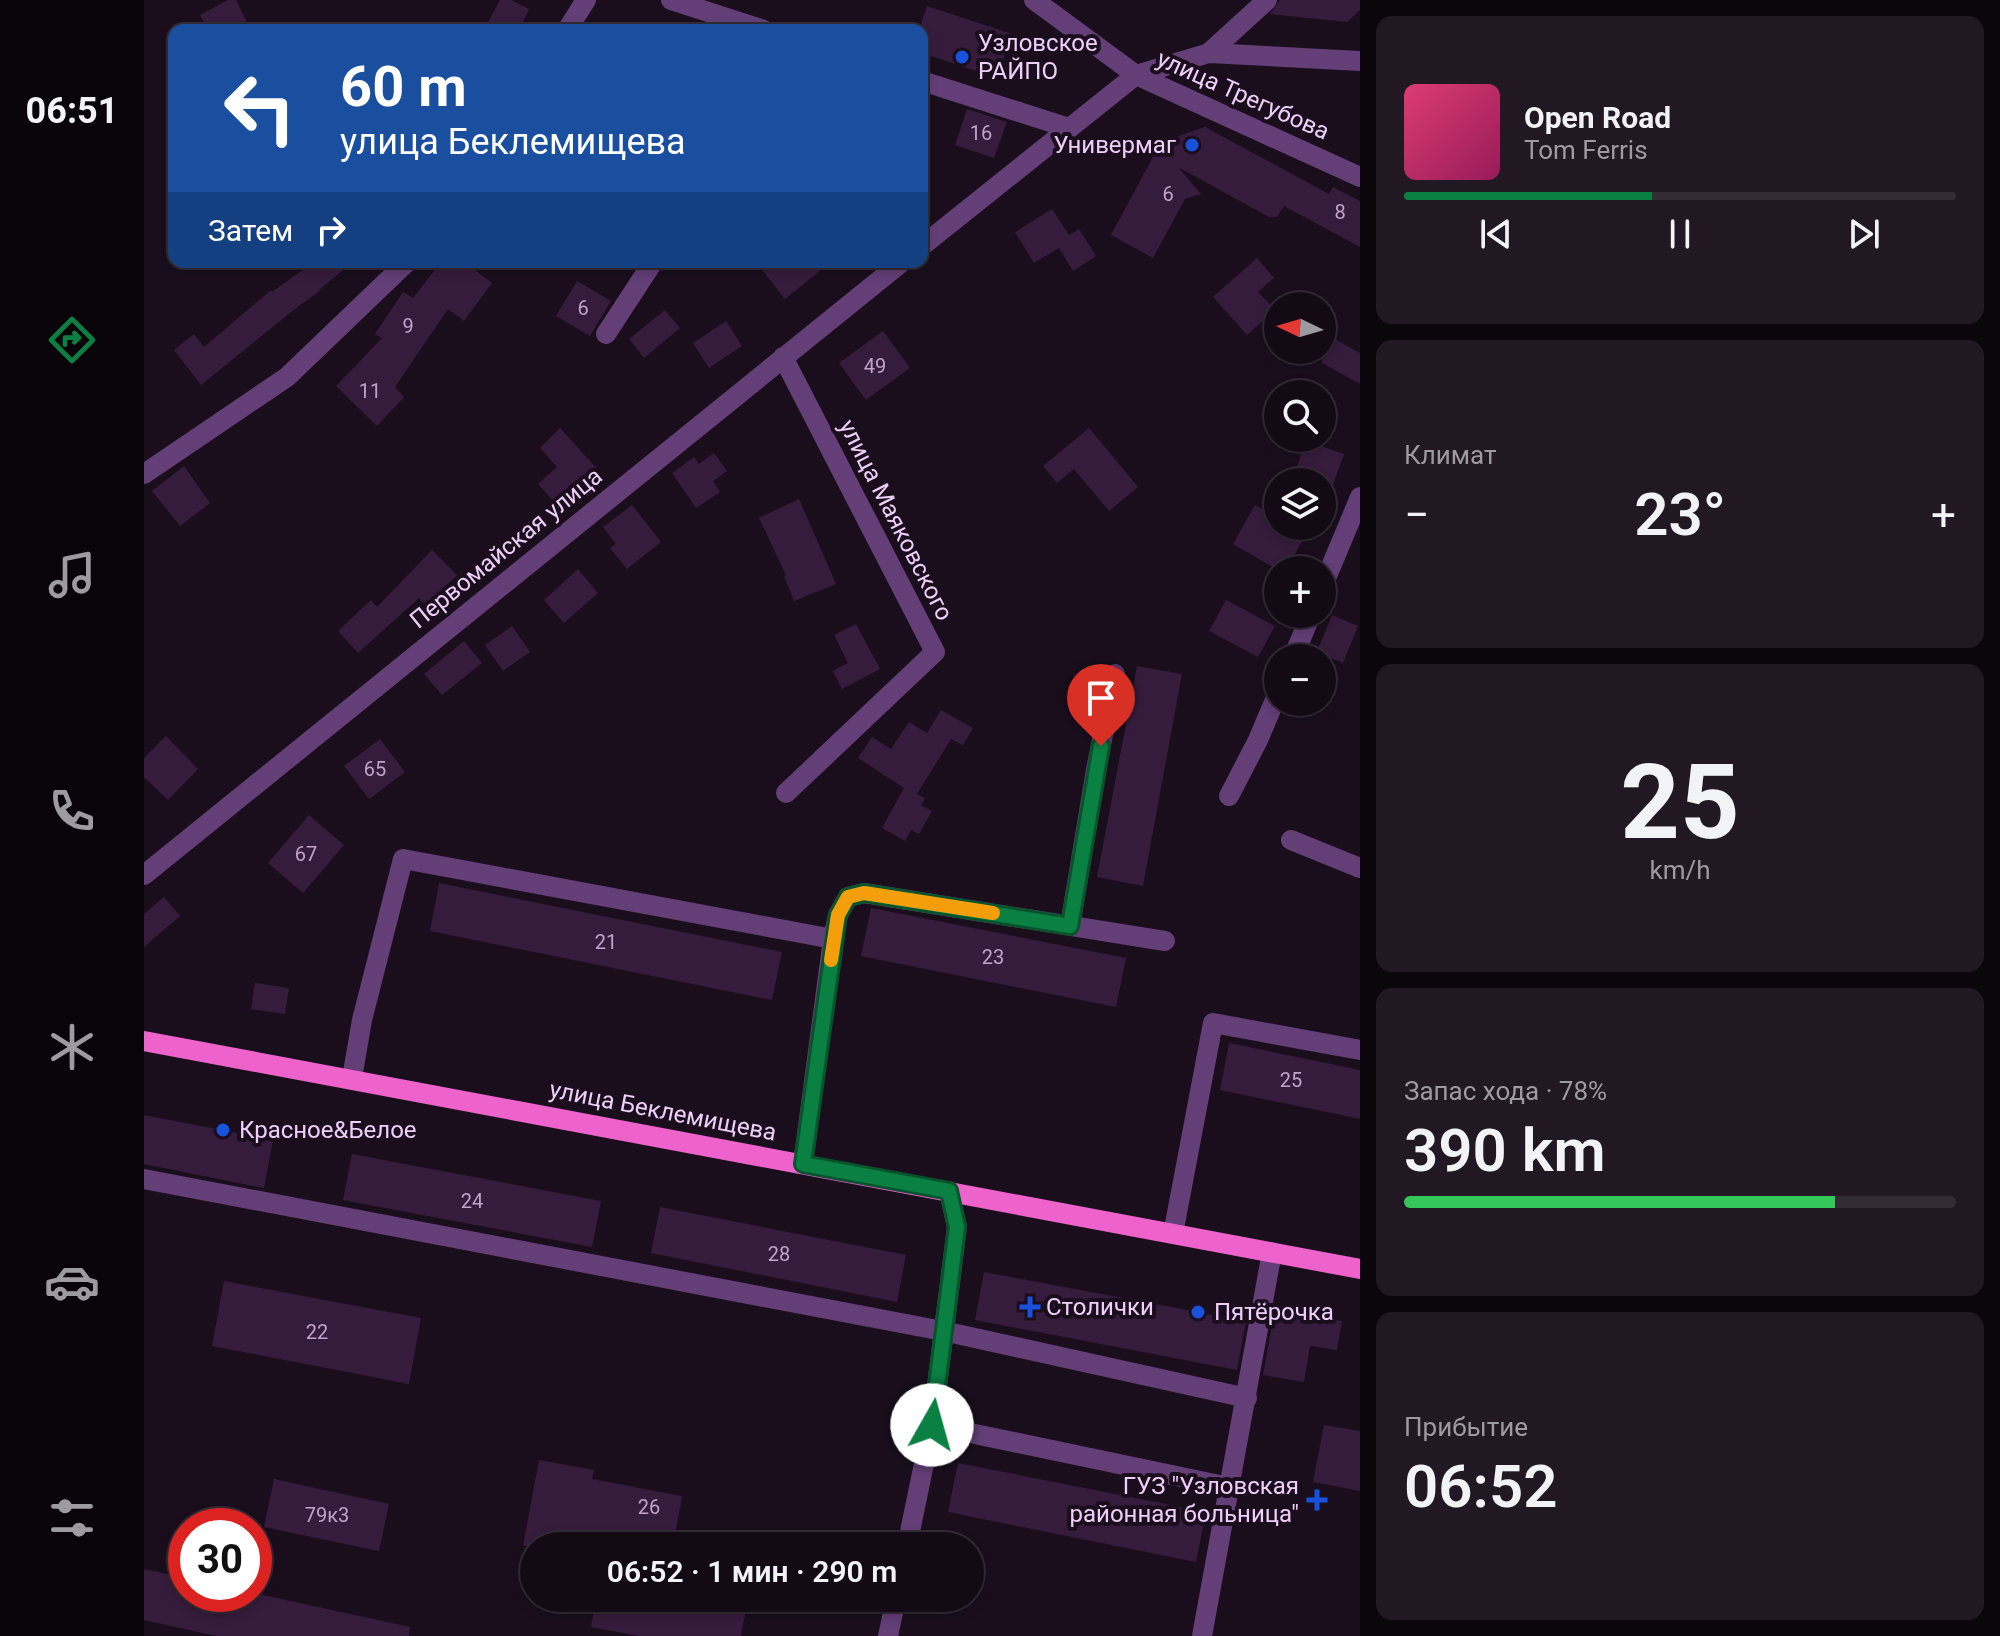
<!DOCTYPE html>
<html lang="ru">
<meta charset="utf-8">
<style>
:root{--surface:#140a16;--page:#211823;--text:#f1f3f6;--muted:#9d9aa1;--line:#332b35;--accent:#0b8043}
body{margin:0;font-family:Roboto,sans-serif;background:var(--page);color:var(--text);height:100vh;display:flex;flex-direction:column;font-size:30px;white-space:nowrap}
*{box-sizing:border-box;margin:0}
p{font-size:26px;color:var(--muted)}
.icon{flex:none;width:44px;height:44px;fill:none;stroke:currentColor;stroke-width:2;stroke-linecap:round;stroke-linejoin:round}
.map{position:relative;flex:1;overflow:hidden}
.panel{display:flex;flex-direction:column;gap:16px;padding:16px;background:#0b060c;width:640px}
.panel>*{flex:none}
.banner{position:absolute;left:24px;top:24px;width:760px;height:244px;border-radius:16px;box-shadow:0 4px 12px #0003,0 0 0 2px var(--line);background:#1a4fa0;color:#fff;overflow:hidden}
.needle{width:52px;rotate:275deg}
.controls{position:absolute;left:1120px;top:292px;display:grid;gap:16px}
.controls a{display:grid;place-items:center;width:72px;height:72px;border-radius:50%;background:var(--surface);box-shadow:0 4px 12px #0003,0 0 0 2px var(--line);font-size:40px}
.speed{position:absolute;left:24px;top:1508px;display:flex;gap:16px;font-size:40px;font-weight:700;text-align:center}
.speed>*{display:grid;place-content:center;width:104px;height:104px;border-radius:50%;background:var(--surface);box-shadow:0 4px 12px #0003,0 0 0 2px var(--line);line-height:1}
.speed .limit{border:12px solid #d22;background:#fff;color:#111}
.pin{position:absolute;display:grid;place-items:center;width:68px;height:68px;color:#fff;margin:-82px -34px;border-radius:50% 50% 50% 0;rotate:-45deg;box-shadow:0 0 8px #0007}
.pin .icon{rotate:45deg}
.me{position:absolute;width:88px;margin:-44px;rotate:7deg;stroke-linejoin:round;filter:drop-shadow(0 0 6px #0008)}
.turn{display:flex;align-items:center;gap:28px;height:168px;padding:0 40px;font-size:36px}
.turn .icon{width:104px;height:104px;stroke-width:2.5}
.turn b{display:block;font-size:56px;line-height:68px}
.then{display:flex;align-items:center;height:76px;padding:0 40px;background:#0003;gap:16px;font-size:30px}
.big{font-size:60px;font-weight:600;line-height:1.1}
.panel .tile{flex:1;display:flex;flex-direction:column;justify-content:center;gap:12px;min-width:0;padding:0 28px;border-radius:16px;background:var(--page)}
.panel .dial{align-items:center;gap:0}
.dial b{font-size:104px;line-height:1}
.song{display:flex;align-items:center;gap:24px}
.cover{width:96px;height:96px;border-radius:12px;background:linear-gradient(135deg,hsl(340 70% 55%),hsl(330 70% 35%))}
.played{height:8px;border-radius:4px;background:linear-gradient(90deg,var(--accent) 45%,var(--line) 45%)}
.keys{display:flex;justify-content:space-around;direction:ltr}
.heat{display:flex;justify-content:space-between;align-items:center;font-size:44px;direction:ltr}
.charge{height:12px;border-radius:6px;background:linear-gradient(90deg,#34c759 78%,var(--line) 0)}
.trip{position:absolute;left:376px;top:1532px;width:464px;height:80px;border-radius:40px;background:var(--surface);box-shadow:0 4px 12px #0003,0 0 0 2px var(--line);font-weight:600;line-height:80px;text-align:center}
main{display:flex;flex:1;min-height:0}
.tabs{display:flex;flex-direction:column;width:144px;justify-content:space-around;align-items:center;background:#080409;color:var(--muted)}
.tabs .icon{width:56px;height:56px}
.tabs .on{color:var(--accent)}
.tabs b{font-size:36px;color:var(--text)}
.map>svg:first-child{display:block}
</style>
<main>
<nav class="tabs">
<b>06:51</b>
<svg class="icon on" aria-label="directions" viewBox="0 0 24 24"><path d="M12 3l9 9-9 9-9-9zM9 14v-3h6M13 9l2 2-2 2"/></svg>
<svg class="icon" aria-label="music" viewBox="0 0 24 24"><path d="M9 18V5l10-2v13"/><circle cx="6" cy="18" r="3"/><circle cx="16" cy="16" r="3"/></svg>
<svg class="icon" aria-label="phone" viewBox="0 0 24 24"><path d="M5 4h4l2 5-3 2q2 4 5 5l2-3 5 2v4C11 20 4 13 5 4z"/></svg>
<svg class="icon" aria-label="climate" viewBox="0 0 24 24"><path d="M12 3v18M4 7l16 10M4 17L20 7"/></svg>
<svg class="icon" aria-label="car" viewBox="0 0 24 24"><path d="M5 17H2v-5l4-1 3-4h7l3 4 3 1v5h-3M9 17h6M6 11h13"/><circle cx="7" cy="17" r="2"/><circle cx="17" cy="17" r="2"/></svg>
<svg class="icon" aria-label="filters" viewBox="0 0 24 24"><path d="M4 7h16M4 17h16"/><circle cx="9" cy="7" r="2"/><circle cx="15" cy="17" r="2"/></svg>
</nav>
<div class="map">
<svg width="1216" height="1636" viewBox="0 0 1216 1636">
<rect width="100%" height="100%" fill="#1a0e1d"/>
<!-- building -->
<path fill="#361c3c" d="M 84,0 L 92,0 L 107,30 L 64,30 L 56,15 Z
M 356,0 L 367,0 L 385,9 L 375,30 L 340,30 Z
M 1136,0 L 1216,0 L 1216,10 L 1203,22 L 1126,14 Z
M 783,6 L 868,34 L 853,78 L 778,53 L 778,20 Z
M 823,109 L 863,122 L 850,158 L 811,145 Z
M 1061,127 L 1185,194 L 1189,187 L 1216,201 L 1216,247 L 1140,206 L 1133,217 L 1125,217 L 1034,167 L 1057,194 L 1041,199 L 1009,258 L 967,235 L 1017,142 Z
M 908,209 L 925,235 L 935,229 L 952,256 L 929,271 L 915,248 L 890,263 L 871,232 Z
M 1113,258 L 1130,278 L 1114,292 L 1131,310 L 1103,335 L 1069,297 Z
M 170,262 L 209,262 L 175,290 L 176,291 L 152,308 L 57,385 L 30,350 L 50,334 L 60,347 L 127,290 L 128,292 Z
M 297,262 L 321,262 L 348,283 L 320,321 L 304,309 L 251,387 L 260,397 L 233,426 L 192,386 L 238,338 L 231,334 L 259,292 L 269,298 Z
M 612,262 L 687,262 L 641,299 Z
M 433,281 L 467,301 L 446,336 L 412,316 Z
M 521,310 L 536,328 L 500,358 L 485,339 Z
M 582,321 L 598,346 L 565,368 L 549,343 Z
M 739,331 L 766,368 L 722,400 L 695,363 Z
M 1178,332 L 1216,353 L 1216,384 L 1178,363 Z
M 416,428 L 454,470 L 448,475 L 456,484 L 440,499 L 430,487 L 412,504 L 394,484 L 413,467 L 396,448 Z
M 945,428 L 994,487 L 965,511 L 930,469 L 913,483 L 899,466 Z
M 1162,441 L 1200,454 L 1189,485 L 1151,472 Z
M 570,453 L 583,471 L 569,481 L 576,492 L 552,508 L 528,473 L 550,457 L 555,464 Z
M 40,466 L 66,503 L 36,526 L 8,491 Z
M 655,499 L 692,584 L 650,601 L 640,576 L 642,575 L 615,518 Z
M 488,505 L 517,542 L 483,569 L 466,548 L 472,544 L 459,527 Z
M 1111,505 L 1134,518 L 1134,526 L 1147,526 L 1162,534 L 1142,570 L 1134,570 L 1089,544 Z
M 288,550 L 313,575 L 282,606 L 275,598 L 214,653 L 194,631 L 227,600 L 233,607 Z
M 434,569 L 454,593 L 420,623 L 400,600 Z
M 1082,600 L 1131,626 L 1114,657 L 1065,631 Z
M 1188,615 L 1214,626 L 1199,663 L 1173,652 Z
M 712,624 L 736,669 L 698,689 L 689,671 L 704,663 L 690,635 Z
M 368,626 L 386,652 L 359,671 L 341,645 Z
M 320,641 L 338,663 L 298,695 L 280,674 Z
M 993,666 L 1038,674 L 999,886 L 953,877 Z
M 797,710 L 829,728 L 819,745 L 807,739 L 773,794 L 781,798 L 777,805 L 788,811 L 775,834 L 767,830 L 761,841 L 738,828 L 760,788 L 714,758 L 728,737 L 747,749 L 765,722 L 783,733 Z
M 22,736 L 54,769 L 24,800 L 0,777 L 0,758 Z
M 236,739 L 261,772 L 225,799 L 200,766 Z
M 165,815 L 200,845 L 159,893 L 124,863 Z
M 295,883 L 638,952 L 628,1000 L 286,931 Z
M 20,897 L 36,916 L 0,947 L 0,914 Z
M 727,908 L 982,958 L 972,1007 L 717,956 Z
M 111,983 L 145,988 L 141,1014 L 107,1009 Z
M 1085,1043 L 1216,1070 L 1216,1119 L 1076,1090 Z
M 0,1115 L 129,1140 L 120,1188 L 0,1164 Z
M 208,1154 L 457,1201 L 448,1247 L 199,1200 Z
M 516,1207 L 762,1255 L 753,1302 L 507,1253 Z
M 840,1272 L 1102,1321 L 1093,1370 L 831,1320 Z
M 80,1281 L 277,1318 L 265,1384 L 68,1346 Z
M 1131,1309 L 1198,1321 L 1193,1350 L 1166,1346 L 1160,1382 L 1119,1375 Z
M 1180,1425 L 1216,1431 L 1216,1491 L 1169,1482 Z
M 395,1460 L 450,1470 L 448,1479 L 538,1496 L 529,1546 L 379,1546 Z
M 814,1463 L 1062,1512 L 1052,1562 L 804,1512 Z
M 130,1479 L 245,1504 L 235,1551 L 120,1527 Z
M 0,1569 L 42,1578 L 42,1594 L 114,1594 L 266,1627 L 265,1636 L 72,1636 L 0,1620 Z
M 452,1598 L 604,1598 L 597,1636 L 495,1636 L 447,1627 Z"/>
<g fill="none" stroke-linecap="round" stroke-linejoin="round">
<!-- minor -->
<path stroke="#633e77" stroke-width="20" d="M 527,0 L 620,30
M 890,0 L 992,75 L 1216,177
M 423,30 L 442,0
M 1065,53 L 1123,0
M 778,81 L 925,128
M 778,246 L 992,75 L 1065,53 L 1216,61
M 462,334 L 509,262
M 639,357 L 791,652 L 642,793
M 0,474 L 143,377 L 263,262
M 1178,588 L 1216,497
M 1149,658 L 1167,614
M 1085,796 L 1114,740 L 1134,693
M 1147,840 L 1216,868
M 0,875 L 758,262
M 926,926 L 952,770 L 971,674
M 208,1078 L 218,1020 L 259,859 L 689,939
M 659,1164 L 689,939 L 694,915 L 704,897 L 720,893 L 1021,941
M 0,1179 L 799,1331 L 1103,1398
M 1029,1234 L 1069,1023 L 1216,1050
M 788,1425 L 1085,1487
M 763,1546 L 788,1425 L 813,1227 L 805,1191
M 744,1636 L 752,1598
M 1058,1636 L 1128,1252"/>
<!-- major -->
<path stroke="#ee62cc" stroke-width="20" d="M 0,1041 L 1216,1269"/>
</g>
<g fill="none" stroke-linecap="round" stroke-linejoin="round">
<!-- route casing -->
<g stroke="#07532c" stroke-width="20">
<path id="route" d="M 788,1425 L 813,1227 L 805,1191 L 659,1164 L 694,915 L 704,897 L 720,893 L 926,926 L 957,746"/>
</g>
<!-- route -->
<use href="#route" stroke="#0b8043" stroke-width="14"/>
<!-- slow -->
<path stroke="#f59e0b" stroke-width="14" d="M 687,960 L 694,915 L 704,897 L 720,893 L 849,913"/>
</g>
<!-- markers -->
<g fill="#1851dc" stroke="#1a0e1d" stroke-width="3">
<circle cx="818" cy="57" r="8"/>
<circle cx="1048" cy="145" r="8"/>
<circle cx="79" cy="1130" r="8"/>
<path d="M882 1295h8v8h8v8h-8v8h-8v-8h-8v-8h8z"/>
<circle cx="1054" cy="1312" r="8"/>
<path d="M1169 1488h8v8h8v8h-8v8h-8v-8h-8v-8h8z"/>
</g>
<g text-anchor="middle" stroke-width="8" stroke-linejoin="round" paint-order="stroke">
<!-- number labels -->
<g font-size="20" fill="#c0a2ca">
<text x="837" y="140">16</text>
<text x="1024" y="201">6</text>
<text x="1196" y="219">8</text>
<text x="439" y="315">6</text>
<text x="264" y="333">9</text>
<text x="731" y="373">49</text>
<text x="226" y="398">11</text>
<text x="231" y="776">65</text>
<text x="162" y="861">67</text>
<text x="462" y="949">21</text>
<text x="849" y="964">23</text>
<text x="1147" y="1087">25</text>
<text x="328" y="1208">24</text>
<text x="635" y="1261">28</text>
<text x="173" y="1339">22</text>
<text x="505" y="1514">26</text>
<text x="183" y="1522">79к3</text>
</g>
<!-- poi labels -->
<g font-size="24" fill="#eecffa" stroke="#1a0e1d" text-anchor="start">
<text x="834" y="51">Узловское<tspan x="834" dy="28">РАЙПО</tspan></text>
<text x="1032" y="153" text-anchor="end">Универмаг</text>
<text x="95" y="1138">Красное&amp;Белое</text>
<text x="902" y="1315">Столички</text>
<text x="1070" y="1320">Пятёрочка</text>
<text x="1155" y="1494" text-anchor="end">ГУЗ "Узловская<tspan x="1155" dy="28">районная больница"</tspan></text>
</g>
<!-- street labels -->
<g font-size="24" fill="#eecffa" stroke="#1a0e1d">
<text transform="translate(1099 95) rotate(24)" y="8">улица Трегубова</text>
<text transform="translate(752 520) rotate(63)" y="8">улица Маяковского</text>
<text transform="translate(362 548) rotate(-39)" y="8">Первомайская улица</text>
<text transform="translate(519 1111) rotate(11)" y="8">улица Беклемищева</text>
</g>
</g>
</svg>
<div class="controls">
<a><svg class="needle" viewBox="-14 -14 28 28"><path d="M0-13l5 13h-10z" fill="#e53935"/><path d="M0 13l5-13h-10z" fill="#9d9aa1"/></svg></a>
<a><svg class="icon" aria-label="search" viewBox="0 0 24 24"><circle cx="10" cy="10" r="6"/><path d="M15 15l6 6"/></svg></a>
<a><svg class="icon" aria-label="layers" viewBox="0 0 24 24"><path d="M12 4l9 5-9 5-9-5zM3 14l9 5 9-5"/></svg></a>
<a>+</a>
<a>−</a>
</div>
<div class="speed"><div class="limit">30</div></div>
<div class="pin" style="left:957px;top:746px;background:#d93025"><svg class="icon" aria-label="arrive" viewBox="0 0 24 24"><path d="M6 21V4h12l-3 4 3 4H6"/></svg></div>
<svg class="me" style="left:788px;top:1425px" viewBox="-20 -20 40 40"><circle r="19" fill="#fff"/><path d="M0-13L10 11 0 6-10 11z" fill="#0b8043"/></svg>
<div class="trip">06:52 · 1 мин · 290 m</div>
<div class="banner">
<div class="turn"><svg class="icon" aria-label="left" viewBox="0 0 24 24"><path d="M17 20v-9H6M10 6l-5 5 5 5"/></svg><div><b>60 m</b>улица Беклемищева</div></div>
<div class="then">Затем<svg class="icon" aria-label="right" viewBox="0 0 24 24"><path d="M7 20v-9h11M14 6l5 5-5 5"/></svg></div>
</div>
</div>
<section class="panel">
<div class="tile">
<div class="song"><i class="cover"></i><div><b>Open Road</b><p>Tom Ferris</p></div></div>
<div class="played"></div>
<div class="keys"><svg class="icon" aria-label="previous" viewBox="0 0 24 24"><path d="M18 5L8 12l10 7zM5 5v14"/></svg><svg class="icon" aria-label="pause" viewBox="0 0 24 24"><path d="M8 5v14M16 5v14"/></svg><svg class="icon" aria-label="next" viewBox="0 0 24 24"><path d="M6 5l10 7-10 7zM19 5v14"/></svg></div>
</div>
<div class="tile"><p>Климат</p>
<div class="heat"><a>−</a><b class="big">23°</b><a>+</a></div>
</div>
<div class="tile dial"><b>25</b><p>km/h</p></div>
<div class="tile"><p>Запас хода · 78%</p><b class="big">390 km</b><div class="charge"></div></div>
<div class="tile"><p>Прибытие</p><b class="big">06:52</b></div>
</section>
</main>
